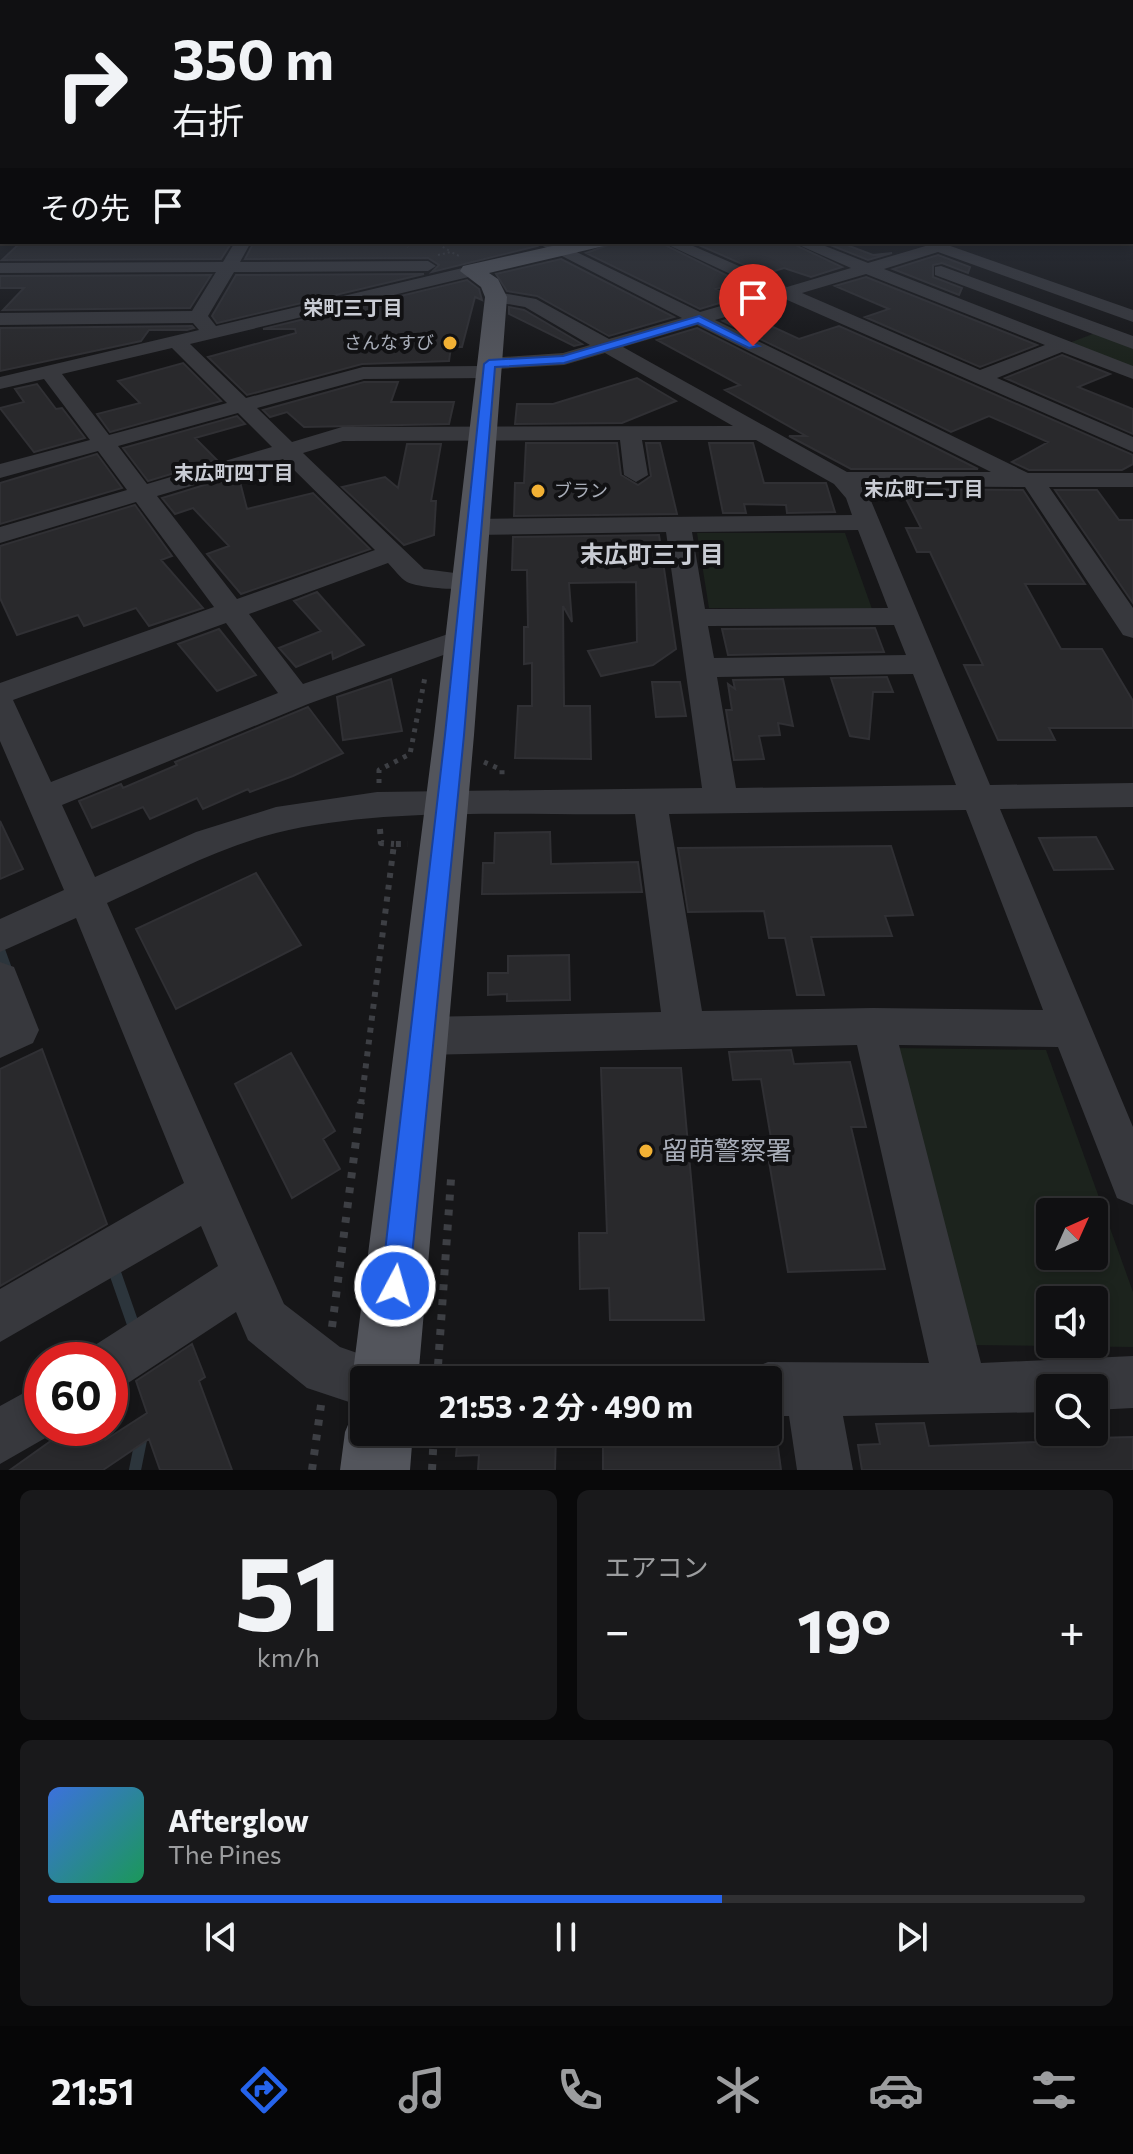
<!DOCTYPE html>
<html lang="ja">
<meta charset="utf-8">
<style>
:root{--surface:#101012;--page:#19191b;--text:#f1f3f6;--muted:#9c9d9f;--line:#303032;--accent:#2563eb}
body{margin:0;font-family:Commissioner,"Noto Sans JP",sans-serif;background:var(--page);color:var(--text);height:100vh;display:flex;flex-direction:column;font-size:30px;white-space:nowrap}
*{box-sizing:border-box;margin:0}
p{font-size:26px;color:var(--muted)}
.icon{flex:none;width:44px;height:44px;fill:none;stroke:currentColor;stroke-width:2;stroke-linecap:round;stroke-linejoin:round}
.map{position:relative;height:1470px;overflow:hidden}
.details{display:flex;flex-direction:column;gap:20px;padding:20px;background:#09090a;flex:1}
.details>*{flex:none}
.guide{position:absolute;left:0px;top:0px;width:1134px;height:244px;box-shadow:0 4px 12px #0003,0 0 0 2px var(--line);background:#101012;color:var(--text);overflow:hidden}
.needle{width:52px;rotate:45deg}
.fabs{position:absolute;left:1036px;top:1198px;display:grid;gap:16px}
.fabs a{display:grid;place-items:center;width:72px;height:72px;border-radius:8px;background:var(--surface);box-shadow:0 4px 12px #0003,0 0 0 2px var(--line);font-size:40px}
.speed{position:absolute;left:24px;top:1342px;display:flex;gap:16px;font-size:40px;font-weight:700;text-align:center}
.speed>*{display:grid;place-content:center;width:104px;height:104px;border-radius:50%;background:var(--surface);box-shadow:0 4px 12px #0003,0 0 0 2px var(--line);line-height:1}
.speed .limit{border:12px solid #d22;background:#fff;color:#111}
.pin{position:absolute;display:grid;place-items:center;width:68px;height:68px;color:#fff;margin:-82px -34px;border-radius:50% 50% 50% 0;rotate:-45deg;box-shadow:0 0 8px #0007}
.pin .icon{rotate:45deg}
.me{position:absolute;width:88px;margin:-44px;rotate:6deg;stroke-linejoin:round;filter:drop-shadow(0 0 6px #0008)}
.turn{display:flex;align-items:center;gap:28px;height:168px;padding:0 40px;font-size:36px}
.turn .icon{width:104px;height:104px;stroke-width:2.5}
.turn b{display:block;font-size:56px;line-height:68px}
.then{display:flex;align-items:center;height:76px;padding:0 40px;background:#0003;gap:16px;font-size:30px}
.big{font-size:60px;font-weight:700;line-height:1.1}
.details .tile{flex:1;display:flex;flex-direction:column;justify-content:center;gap:12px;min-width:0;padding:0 28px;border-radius:12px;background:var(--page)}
.details .dial{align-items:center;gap:0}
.dial b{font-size:104px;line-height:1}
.song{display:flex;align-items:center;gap:24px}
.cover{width:96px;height:96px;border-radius:12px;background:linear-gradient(135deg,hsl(220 70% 55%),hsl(150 70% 35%))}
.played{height:8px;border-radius:4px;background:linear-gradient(90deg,var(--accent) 65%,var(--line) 65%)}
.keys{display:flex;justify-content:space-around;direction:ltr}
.heat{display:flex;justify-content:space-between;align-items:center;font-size:44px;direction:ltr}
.details .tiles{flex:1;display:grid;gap:20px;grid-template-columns:1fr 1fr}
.tile:last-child{grid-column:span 2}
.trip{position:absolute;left:350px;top:1366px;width:432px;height:80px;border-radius:8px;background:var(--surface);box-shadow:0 4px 12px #0003,0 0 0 2px var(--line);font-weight:700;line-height:80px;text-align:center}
.dock{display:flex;height:128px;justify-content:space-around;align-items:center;background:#060607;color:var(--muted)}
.dock .icon{width:56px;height:56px}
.dock .selected{color:var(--accent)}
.dock b{font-size:36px;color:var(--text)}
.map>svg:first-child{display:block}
</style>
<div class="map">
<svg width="1133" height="1470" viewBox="0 0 1133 1470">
<rect width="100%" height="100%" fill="#161618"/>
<!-- green -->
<path fill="#1c231d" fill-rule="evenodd" d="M 1098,332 L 1133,346 L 1133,368 L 1069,343 Z
M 697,533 L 845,533 L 872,609 L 709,608 Z
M 896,1048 L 1046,1050 L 1133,1292 L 1133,1347 L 969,1345 ZM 1050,1212 L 1094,1212 L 1094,1256 L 1050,1256 ZM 1050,1300 L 1094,1300 L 1094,1344 L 1050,1344 Z"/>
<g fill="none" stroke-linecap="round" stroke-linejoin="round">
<!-- stream-far1 -->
<path stroke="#2c353c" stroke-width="10" d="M 0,950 L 8,972"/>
<!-- stream -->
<path stroke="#2c353c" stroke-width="12" d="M 113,1267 L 135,1330
M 135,1470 L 142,1435"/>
</g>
<!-- building -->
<path fill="#29292c" stroke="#303034" stroke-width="2" d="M 21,242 L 232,242 L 221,259 L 2,260 Z
M 254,242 L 532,242 L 537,246 L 432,272 L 439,265 L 428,258 L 245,259 Z
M 617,242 L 659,242 L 740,282 L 716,289 L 736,298 L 700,309 L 586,253 Z
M 692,242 L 789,242 L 842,267 L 811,277 L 784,268 L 765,274 Z
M 823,242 L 839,242 L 873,255 L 892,253 L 868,260 Z
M 938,255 L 970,267 L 968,273 L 942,263 L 933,265 L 933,277 L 962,288 L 959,295 L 893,269 Z
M 561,259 L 674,317 L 609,336 L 537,296 L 507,291 L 496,274 Z
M 424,274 L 217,323 L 212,316 L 236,275 Z
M 211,275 L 190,308 L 3,310 L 24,288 L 0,288 L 0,276 Z
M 866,277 L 1037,345 L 980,367 L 865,317 L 889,309 L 835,286 Z
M 467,280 L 479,289 L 482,300 L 475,297 L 462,347 L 451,347 L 449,361 L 362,364 L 247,395 L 208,357 L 296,333 L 295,329 L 263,329 Z
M 509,307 L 524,310 L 582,344 L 574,346 L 509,314 Z
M 745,314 L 799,339 L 839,326 L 1133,455 L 1133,464 L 1122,470 L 1029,470 L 1012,462 L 1048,442 L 989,416 L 951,432 L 723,321 Z
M 192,326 L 194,328 L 187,330 L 149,330 L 141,341 L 0,371 L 0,328 Z
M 697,328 L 978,469 L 851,469 L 789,436 L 806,436 L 725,390 L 740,385 L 657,340 Z
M 1062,355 L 1110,374 L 1078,387 L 1133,409 L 1133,434 L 1005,378 Z
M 183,363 L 221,401 L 110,432 L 97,414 L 140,403 L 118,381 Z
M 637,378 L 676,401 L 622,423 L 515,424 L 517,404 L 553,404 Z
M 364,382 L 398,382 L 391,402 L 454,402 L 449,424 L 304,427 L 287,412 L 270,417 L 263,410 Z
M 37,384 L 56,409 L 62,408 L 85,438 L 34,452 L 0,408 L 24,402 L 15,389 Z
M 237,416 L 245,424 L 195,438 L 217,460 L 148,481 L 123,448 Z
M 526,443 L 617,443 L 621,475 L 638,485 L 651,476 L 646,443 L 660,443 L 677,514 L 514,516 L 515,483 L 524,483 Z
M 709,443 L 753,443 L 764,483 L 826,483 L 835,512 L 787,513 L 786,505 L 744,504 L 746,513 L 723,513 Z
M 407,444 L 441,444 L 431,501 L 436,501 L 434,535 L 404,545 L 342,487 L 385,477 L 398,488 Z
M 97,454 L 122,488 L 0,524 L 0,483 Z
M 234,476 L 240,482 L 247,509 L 313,493 L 370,549 L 241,594 L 207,554 L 229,546 L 193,508 L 175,514 L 162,498 Z
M 901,489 L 1023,490 L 1085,584 L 1025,584 L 1061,649 L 1102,649 L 1133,701 L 1133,728 L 1049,728 L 1055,740 L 998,740 L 964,665 L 983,665 L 930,552 L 917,552 L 906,528 L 921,528 Z
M 1055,490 L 1097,490 L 1119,520 L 1133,520 L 1133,603 Z
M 135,505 L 172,556 L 161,560 L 203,608 L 149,626 L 136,608 L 84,626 L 78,615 L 17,635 L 0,598 L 0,546 Z
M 659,535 L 676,649 L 653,665 L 601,676 L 588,651 L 637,642 L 636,582 L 569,583 L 572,622 L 563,606 L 564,706 L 590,706 L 591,759 L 515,758 L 518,706 L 532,706 L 532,663 L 524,664 L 524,627 L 528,627 L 527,570 L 512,570 L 513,537 Z
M 317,592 L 364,645 L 333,659 L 332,652 L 296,667 L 279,648 L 321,631 L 294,601 Z
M 875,628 L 884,652 L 728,655 L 722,629 Z
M 219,629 L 256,675 L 217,691 L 178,644 Z
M 887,677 L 893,692 L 873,692 L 869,739 L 850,736 L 831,678 Z
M 391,679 L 402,731 L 343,740 L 337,697 Z
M 783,679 L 793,726 L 778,723 L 780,735 L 759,736 L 764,759 L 734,760 L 726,710 L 732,710 L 728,684 L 735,689 L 733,680 Z
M 652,682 L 680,682 L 686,716 L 656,717 Z
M 308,707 L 343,753 L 293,776 L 250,792 L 248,789 L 203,809 L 197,798 L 150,819 L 143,807 L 92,828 L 79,801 L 121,784 L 123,788 L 177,765 L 175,762 Z
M 0,821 L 23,869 L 0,879 Z
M 550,832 L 551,864 L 638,862 L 642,892 L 482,894 L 483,863 L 494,863 L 495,833 Z
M 1096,837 L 1113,869 L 1054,870 L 1039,838 Z
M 891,846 L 913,915 L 885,916 L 892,936 L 811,937 L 824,995 L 797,995 L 785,938 L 769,938 L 764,911 L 688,912 L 678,848 Z
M 256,873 L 301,945 L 176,1009 L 136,929 Z
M 569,955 L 570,1000 L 507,1001 L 507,994 L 488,995 L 488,973 L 508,973 L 508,956 Z
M 42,1049 L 107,1224 L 0,1286 L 0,1069 Z
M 791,1050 L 794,1064 L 850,1062 L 866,1127 L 851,1127 L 885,1269 L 788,1272 L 767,1150 L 773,1150 L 761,1079 L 733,1080 L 729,1052 Z
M 291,1053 L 335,1131 L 323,1139 L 340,1169 L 292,1198 L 235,1084 Z
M 601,1068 L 681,1068 L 704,1320 L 610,1320 L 609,1288 L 580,1289 L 579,1233 L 607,1233 Z
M 192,1344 L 205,1377 L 199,1381 L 232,1470 L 160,1470 L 149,1439 L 103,1470 L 10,1470 L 69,1428 L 101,1428 L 105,1440 L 147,1413 L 136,1381 Z
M 924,1423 L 929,1446 L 1037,1442 L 1035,1433 L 1093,1432 L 1095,1438 L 1133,1437 L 1133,1470 L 862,1470 L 858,1445 L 880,1444 L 876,1424 Z
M 458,1432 L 556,1432 L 555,1470 L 478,1470 L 479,1455 L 456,1456 Z
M 721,1432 L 776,1432 L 781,1470 L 603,1470 L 603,1446 L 723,1446 Z"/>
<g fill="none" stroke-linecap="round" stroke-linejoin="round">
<!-- path-far3 -->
<path stroke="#3d3f44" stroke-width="2" stroke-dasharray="2 3" stroke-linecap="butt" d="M 399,242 L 408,247
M 434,242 L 450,251
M 438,255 L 451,252 L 459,256"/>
<!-- path-far2 -->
<path stroke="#3d3f44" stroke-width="5" stroke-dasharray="4 6" stroke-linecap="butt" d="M 484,762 L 502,770 L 502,780
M 379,783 L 379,770 L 410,754 L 425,677"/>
<!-- path-far1 -->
<path stroke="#3d3f44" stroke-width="6" stroke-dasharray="5 7" stroke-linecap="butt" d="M 380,829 L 381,843 L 394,844
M 361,1104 L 394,844 L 408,844"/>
<!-- path -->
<path stroke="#3d3f44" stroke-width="8" stroke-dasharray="6 9" stroke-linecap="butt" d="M 332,1327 L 361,1102
M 437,1380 L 451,1179
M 312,1470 L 321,1405
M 432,1470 L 434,1432"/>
<!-- minor -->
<path fill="#37383d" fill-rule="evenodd" d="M 0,193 L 2,193 L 2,201 L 0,201 Z
M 1132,203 L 1133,203 L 1133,213 L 1132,213 Z
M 2,231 L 3,242 L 0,243 L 0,232 Z
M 235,242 L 251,242 L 240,262 L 428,261 L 436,266 L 428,271 L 234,272 L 208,316 L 216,326 L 471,266 L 480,271 L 477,275 L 190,344 L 246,398 L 363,367 L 480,366 L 482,360 L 489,358 L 563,353 L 590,345 L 525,307 L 490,301 L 487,297 L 496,292 L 536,299 L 609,339 L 682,318 L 535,242 L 556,242 L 700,312 L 769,292 L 662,242 L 684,242 L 787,287 L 851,268 L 792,242 L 815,242 L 868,263 L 939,242 L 1133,310 L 1133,322 L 938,252 L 884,269 L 1133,366 L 1133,379 L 1062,352 L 997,378 L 1133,437 L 1133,452 L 785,299 L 715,320 L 1028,473 L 1133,473 L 1133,487 L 1049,487 L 1133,608 L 1133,638 L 1123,635 L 1025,487 L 861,486 L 869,496 L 990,785 L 1133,783 L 1133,807 L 1000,809 L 1133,1127 L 1133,1205 L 1117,1198 L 1058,1047 L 899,1045 L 981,1363 L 1133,1356 L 1133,1408 L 1094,1410 L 1094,1388 L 1050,1388 L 1050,1412 L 843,1416 L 853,1470 L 797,1470 L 789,1416 L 768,1416 L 768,1380 L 745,1380 L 749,1370 L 768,1362 L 929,1363 L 857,1045 L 423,1055 L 408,1049 L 402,1036 L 408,1023 L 423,1017 L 661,1012 L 635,814 C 521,816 386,806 276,833 C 217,848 162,878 107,903 L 284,1304 L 340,1347 L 383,1362 L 390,1380 L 364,1380 L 364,1407 L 307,1388 L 248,1340 L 236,1312 L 128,1383 L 110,1391 L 110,1360 L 86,1360 L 92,1347 L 218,1266 L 201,1226 L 0,1342 L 0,1289 L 184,1183 L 76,918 L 0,952 L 0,919 L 64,890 L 0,741 L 0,683 L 214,607 L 136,502 L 0,543 L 0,527 L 127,490 L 98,451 L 0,478 L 0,464 L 90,440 L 44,379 L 0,389 L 0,377 L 199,330 L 193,323 L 0,325 L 0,313 L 192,311 L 216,272 L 0,273 L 0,263 L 223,262 ZM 866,274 L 1045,345 L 980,370 L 802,293 ZM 697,325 L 991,472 L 847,472 L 623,347 ZM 172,348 L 227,403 L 109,435 L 62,374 ZM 605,353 L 733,426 L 342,427 L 292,442 L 257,408 L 364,379 L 489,378 L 496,376 L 497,369 L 564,365 ZM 238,413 L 272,447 L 147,484 L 118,446 ZM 620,440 L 624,475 L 636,482 L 648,475 L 642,440 L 756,440 L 834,484 L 846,498 L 852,515 L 472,519 L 459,527 L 472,535 L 666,532 L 702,788 L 377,792 L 276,807 L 196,832 L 95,877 L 62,805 L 308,704 L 471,645 L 475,639 L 471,633 L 451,633 L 303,684 L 249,614 L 388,563 C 394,569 400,578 407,582 C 418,588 465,591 478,588 L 482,582 L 478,576 L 424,569 L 303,453 L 343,441 ZM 283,459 L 375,550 L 237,599 L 157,496 ZM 858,530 L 888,608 L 705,609 L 692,532 ZM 226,623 L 278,693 L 51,782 L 13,700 ZM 894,625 L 906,655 L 714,658 L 708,626 ZM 913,674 L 956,785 L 736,788 L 717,677 ZM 966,810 L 1043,1010 L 873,1008 L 702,1011 L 669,814 Z
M 941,266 L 1133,336 L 1133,349 L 935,275 L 935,267 Z
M 0,962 L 14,967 L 39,1030 L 33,1043 L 0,1058 Z
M 42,1383 L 42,1428 L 61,1429 L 0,1464 L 0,1406 Z"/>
<!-- major -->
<path fill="#53555c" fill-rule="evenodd" d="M 570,242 L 607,242 L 604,246 L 489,273 L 498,279 L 507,297 L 474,735 L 418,1380 L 364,1380 L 364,1432 L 413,1432 L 410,1470 L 340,1470 L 345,1432 L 355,1408 L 364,1404 L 352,1380 L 434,735 L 485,297 L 481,287 L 460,271 L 463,266 Z"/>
</g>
<!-- sky -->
<linearGradient id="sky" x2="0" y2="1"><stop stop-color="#0c0c0d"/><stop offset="0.43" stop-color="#363c48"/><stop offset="1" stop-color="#363c48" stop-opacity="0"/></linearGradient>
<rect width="1133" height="360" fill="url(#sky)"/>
<!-- route -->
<path fill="#2563eb" stroke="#184099" stroke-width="2" d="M 699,316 L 759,346 L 749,348 L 698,323 L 564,363 L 495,367 L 464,735 L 409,1286 L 405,1296 L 395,1300 L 385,1296 L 381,1286 L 445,735 L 484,364 L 489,360 L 563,356 Z"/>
<!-- markers -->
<g fill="#f2b134" stroke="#111113" stroke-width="3">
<circle cx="450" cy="343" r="8"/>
<circle cx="538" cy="491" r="8"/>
<circle cx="646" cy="1151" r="8"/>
</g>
<g text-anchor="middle" stroke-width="8" stroke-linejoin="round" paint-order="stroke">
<!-- far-poi labels -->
<g font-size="18" fill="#a8adb8" stroke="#111113" text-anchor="end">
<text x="434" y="349">さんなすび</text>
<text x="554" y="497" text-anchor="start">ブラン</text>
</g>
<!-- far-neighbourhood labels -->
<g font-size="20" font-weight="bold" fill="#c9ccd4" stroke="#111113">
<text x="353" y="315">栄町三丁目</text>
<text x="234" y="480">末広町四丁目</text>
<text x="924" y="496">末広町二丁目</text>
</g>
<!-- neighbourhood labels -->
<g font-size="24" font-weight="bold" fill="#c9ccd4" stroke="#111113">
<text x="652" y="563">末広町三丁目</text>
</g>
<!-- near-poi labels -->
<g font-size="26" fill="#a8adb8" stroke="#111113" text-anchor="start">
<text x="662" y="1160">留萌警察署</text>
</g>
</g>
</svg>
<div class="fabs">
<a><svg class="needle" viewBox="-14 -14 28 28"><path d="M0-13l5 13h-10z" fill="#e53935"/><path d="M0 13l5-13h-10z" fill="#9c9d9f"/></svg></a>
<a><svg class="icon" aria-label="sound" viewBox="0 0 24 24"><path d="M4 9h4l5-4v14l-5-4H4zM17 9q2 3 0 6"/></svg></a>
<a><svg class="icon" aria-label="search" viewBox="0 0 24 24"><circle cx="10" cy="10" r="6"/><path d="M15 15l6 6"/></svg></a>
</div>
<div class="speed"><div class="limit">60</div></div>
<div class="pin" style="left:753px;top:346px;background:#d93025"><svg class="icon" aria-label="arrive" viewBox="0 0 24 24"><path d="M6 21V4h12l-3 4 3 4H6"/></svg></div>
<svg class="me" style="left:395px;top:1286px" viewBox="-20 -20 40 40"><circle r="17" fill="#2563eb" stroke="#fff" stroke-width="3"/><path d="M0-11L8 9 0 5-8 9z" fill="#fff"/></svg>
<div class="trip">21:53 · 2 分 · 490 m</div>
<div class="guide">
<div class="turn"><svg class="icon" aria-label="right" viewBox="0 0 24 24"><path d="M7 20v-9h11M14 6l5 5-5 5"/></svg><div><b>350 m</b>右折</div></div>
<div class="then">その先<svg class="icon" aria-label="arrive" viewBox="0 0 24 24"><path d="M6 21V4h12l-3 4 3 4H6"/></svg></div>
</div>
</div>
<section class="details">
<div class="tiles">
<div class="tile dial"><b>51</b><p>km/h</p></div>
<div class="tile"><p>エアコン</p>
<div class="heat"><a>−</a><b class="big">19°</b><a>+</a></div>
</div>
<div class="tile">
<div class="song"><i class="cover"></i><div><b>Afterglow</b><p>The Pines</p></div></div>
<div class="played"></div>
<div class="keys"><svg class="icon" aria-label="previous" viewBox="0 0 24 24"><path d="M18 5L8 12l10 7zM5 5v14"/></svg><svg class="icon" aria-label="pause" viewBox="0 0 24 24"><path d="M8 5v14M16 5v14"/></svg><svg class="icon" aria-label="next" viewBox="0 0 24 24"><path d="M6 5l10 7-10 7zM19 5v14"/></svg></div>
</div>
</div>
</section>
<nav class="dock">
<b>21:51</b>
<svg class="icon selected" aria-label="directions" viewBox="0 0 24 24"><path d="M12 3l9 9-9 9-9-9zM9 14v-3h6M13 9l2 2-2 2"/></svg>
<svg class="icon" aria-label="music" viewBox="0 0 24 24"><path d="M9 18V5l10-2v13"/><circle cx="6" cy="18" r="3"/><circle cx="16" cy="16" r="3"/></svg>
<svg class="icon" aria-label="phone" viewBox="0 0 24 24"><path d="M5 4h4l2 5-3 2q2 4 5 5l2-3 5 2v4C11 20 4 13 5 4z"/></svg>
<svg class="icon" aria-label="climate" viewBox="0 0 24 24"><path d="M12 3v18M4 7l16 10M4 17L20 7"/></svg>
<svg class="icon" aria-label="car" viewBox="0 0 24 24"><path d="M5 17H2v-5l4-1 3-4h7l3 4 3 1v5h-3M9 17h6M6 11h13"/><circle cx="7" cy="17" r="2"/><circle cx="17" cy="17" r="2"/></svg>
<svg class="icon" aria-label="filters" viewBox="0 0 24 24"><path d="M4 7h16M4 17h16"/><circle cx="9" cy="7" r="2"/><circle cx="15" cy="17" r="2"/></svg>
</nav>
